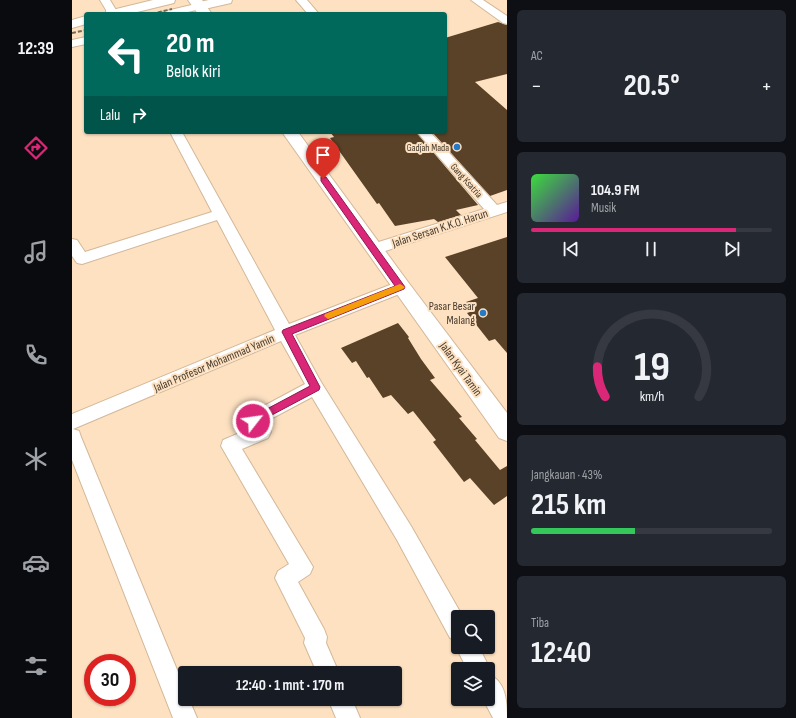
<!DOCTYPE html>
<html lang="id">
<meta charset="utf-8">
<style>
:root{--surface:#171b24;--page:#242831;--text:#f1f3f6;--muted:#9ea1a6;--line:#363941;--accent:#db2777}
body{margin:0;font-family:"Sofia Sans Condensed",sans-serif;background:var(--page);color:var(--text);height:100vh;display:flex;flex-direction:column;font-size:15px;white-space:nowrap}
*{box-sizing:border-box;margin:0}
p{font-size:13px;color:var(--muted)}
.icon{flex:none;width:22px;height:22px;fill:none;stroke:currentColor;stroke-width:2;stroke-linecap:round;stroke-linejoin:round}
.map{position:relative;flex:1;overflow:hidden}
.details{display:flex;flex-direction:column;gap:10px;padding:10px;background:#0d0f14;width:289px}
.details>*{flex:none}
.hud{position:absolute;left:12px;top:12px;width:363px;height:122px;border-radius:4px;box-shadow:0 1px 3px #0004;background:#00695c;color:#fff;overflow:hidden}
.buttons{position:absolute;left:379px;top:610px;display:grid;gap:8px}
.buttons a{display:grid;place-items:center;width:44px;height:44px;border-radius:4px;background:var(--surface);box-shadow:0 1px 3px #0004;font-size:20px}
.speed{position:absolute;left:12px;top:654px;display:flex;gap:8px;font-size:20px;font-weight:700;text-align:center}
.speed>*{display:grid;place-content:center;width:52px;height:52px;border-radius:50%;background:var(--surface);box-shadow:0 1px 3px #0004;line-height:1}
.speed .limit{border:6px solid #d22;background:#fff;color:#111}
.pin{position:absolute;display:grid;place-items:center;width:34px;height:34px;color:#fff;margin:-41px -17px;border-radius:50% 50% 50% 0;rotate:-45deg;box-shadow:0 0 4px #0007}
.pin .icon{rotate:45deg}
.me{position:absolute;width:44px;margin:-22px;rotate:60deg;stroke-linejoin:round;filter:drop-shadow(0 0 3px #0008)}
.turn{display:flex;align-items:center;gap:14px;height:84px;padding:0 16px;font-size:18px}
.turn .icon{width:52px;height:52px;stroke-width:2.5}
.turn b{display:block;font-size:28px;line-height:34px}
.then{display:flex;align-items:center;height:38px;padding:0 16px;background:#0003;gap:8px;font-size:15px}
.big{font-size:30px;font-weight:700;line-height:1.1}
.details .widget{flex:1;display:flex;flex-direction:column;justify-content:center;gap:6px;min-width:0;padding:0 14px;border-radius:6px;background:var(--page)}
.details .dial{align-items:center;gap:0}
.dial svg{height:104px;overflow:visible;fill:none;stroke:var(--line);stroke-width:7;stroke-linecap:round;text-anchor:middle}
.dial text{fill:var(--text);stroke:none}
.song{display:flex;align-items:center;gap:12px}
.cover{width:48px;height:48px;border-radius:6px;background:linear-gradient(135deg,hsl(120 70% 55%),hsl(270 70% 35%))}
.played{height:4px;border-radius:2px;background:linear-gradient(90deg,var(--accent) 85%,var(--line) 85%)}
.keys{display:flex;justify-content:space-around;direction:ltr}
.heat{display:flex;justify-content:space-between;align-items:center;font-size:22px;direction:ltr}
.charge{height:6px;border-radius:3px;background:linear-gradient(90deg,#34c759 43%,var(--line) 0)}
.trip{position:absolute;left:106px;top:666px;width:224px;height:40px;border-radius:4px;background:var(--surface);box-shadow:0 1px 3px #0004;font-weight:700;line-height:40px;text-align:center}
main{display:flex;flex:1;min-height:0}
.tabs{display:flex;flex-direction:column;width:72px;justify-content:space-around;align-items:center;background:#090b0e;color:var(--muted)}
.tabs .icon{width:28px;height:28px}
.tabs .current{color:var(--accent)}
.tabs b{font-size:18px;color:var(--text)}
.map>svg:first-child{display:block}
</style>
<main>
<nav class="tabs">
<b>12:39</b>
<svg class="icon current" aria-label="directions" viewBox="0 0 24 24"><path d="M12 3l9 9-9 9-9-9zM9 14v-3h6M13 9l2 2-2 2"/></svg>
<svg class="icon" aria-label="music" viewBox="0 0 24 24"><path d="M9 18V5l10-2v13"/><circle cx="6" cy="18" r="3"/><circle cx="16" cy="16" r="3"/></svg>
<svg class="icon" aria-label="phone" viewBox="0 0 24 24"><path d="M5 4h4l2 5-3 2q2 4 5 5l2-3 5 2v4C11 20 4 13 5 4z"/></svg>
<svg class="icon" aria-label="climate" viewBox="0 0 24 24"><path d="M12 3v18M4 7l16 10M4 17L20 7"/></svg>
<svg class="icon" aria-label="car" viewBox="0 0 24 24"><path d="M5 17H2v-5l4-1 3-4h7l3 4 3 1v5h-3M9 17h6M6 11h13"/><circle cx="7" cy="17" r="2"/><circle cx="17" cy="17" r="2"/></svg>
<svg class="icon" aria-label="filters" viewBox="0 0 24 24"><path d="M4 7h16M4 17h16"/><circle cx="9" cy="7" r="2"/><circle cx="15" cy="17" r="2"/></svg>
</nav>
<div class="map">
<svg width="435" height="718" viewBox="0 0 435 718">
<rect width="100%" height="100%" fill="#fde1c1"/>
<!-- building -->
<path fill="#594227" d="M 426,22 L 435,25 L 435,74 L 403,82 L 435,110 L 435,190 L 418,196 L 360,132 L 373,132 L 373,38 Z
M 258,132 L 344,132 L 406,205 L 384,210 L 389,215 L 366,222 L 362,219 L 323,226 L 307,203 L 305,204 L 258,138 L 262,137 Z
M 435,237 L 435,353 L 423,339 L 417,341 L 395,313 L 401,311 L 394,302 L 406,298 L 373,257 Z
M 326,323 L 337,337 L 336,338 L 349,359 L 363,378 L 358,380 L 390,417 L 387,418 L 405,439 L 403,440 L 428,470 L 435,466 L 435,496 L 422,505 L 398,478 L 392,482 L 361,442 L 364,440 L 341,411 L 336,414 L 319,395 L 311,398 L 297,377 L 295,378 L 284,361 L 280,363 L 269,348 Z"/>
<g fill="none" stroke-linecap="round" stroke-linejoin="round">
<!-- minor casing -->
<g stroke="#d3b899" stroke-width="2">
<path id="minor" d="M 28,0 L 38,0 L 44,10 L 44,14 L 34,14 L 34,10 Z
M 224,0 L 235,0 L 247,14 L 236,14 Z
M 399,0 L 411,0 L 435,16 L 435,24 L 431,23 Z
M 128,3 L 133,6 L 132,8 L 108,14 L 89,14 L 90,12 Z
M 14,37 L 14,44 L 0,47 L 0,40 Z
M 98,132 L 110,132 L 217,324 L 323,283 L 329,281 L 335,283 L 337,287 L 335,291 L 223,335 L 249,382 L 339,526 L 391,617 L 386,617 L 386,641 L 378,638 L 325,540 L 240,397 L 193,422 L 199,432 L 196,438 L 170,449 L 241,567 L 238,574 L 226,582 L 252,629 L 255,637 L 254,643 L 267,673 L 245,673 L 232,643 L 233,638 L 203,578 L 206,571 L 217,564 L 149,446 L 151,440 L 177,429 L 172,420 L 175,415 L 233,384 L 209,341 L 1,429 L 7,431 L 9,437 L 113,689 L 113,699 L 117,699 L 125,718 L 101,718 L 0,460 L 0,414 L 203,330 L 145,220 L 10,264 L 5,263 L 0,256 L 0,239 L 5,240 L 13,252 L 140,212 Z
M 345,132 L 358,132 L 425,205 L 435,202 L 435,212 L 307,253 L 302,254 L 297,253 L 295,249 L 297,245 L 412,209 Z
M 386,642 L 386,647 L 407,647 L 418,669 L 416,674 C 434,681 435,701 435,718 L 421,718 L 411,699 L 416,699 L 416,669 L 395,669 L 384,647 Z
M 256,699 L 280,699 L 288,718 L 264,718 Z"/>
</g>
<!-- tertiary casing -->
<g stroke="#d3b899" stroke-width="2">
<path id="tertiary" d="M 81,0 L 103,0 L 102,3 L 57,14 L 34,14 L 36,11 Z
M 137,0 L 160,0 L 159,3 L 128,10 L 123,9 L 121,6 L 123,3 Z
M 14,16 L 14,24 L 0,28 L 0,20 Z"/>
</g>
<!-- secondary casing -->
<g stroke="#d3b899" stroke-width="2">
<path id="secondary" d="M 116,0 L 130,0 L 140,14 L 126,14 Z
M 210,132 L 226,132 L 336,282 L 435,413 L 435,441 L 427,438 Z"/>
</g>
<!-- minor -->
<use href="#minor" fill="#fff" fill-rule="evenodd"/>
<!-- tertiary -->
<use href="#tertiary" fill="#fff" fill-rule="evenodd"/>
<!-- secondary -->
<use href="#secondary" fill="#fff" fill-rule="evenodd"/>
<!-- rail -->
<path stroke="#776855" stroke-width="2" stroke-dasharray="4 2" stroke-linecap="butt" d="M 80,14 L 100,9
M 0,33 L 14,30"/>
</g>
<!-- route -->
<path fill="#db2777" stroke="#8e194d" d="M 249,177 L 254,177 L 333,287 L 332,289 L 220,334 L 248,387 L 247,390 L 181,425 L 178,424 L 176,421 L 178,418 L 238,386 L 210,332 L 211,330 L 323,286 L 249,181 Z"/>
<!-- slow -->
<path fill="#f59e0b" d="M 328,284 L 333,287 L 331,289 L 259,318 L 256,319 L 252,316 L 253,314 Z"/>
<!-- markers -->
<g fill="#2579c7" stroke="#fde1c1" stroke-width="1.5">
<circle cx="385" cy="147" r="4"/>
<circle cx="411" cy="313" r="4"/>
</g>
<g text-anchor="middle" stroke-width="4" stroke-linejoin="round" paint-order="stroke">
<!-- far-poi labels -->
<g font-size="10" fill="#463b2e" stroke="#fde1c1" text-anchor="end">
<text x="377" y="151">Gadjah Mada</text>
</g>
<!-- far-street labels -->
<g font-size="10" fill="#463b2e" stroke="#fde1c1">
<text transform="translate(395 180) rotate(48)" y="4">Gang Ksatria</text>
</g>
<!-- street labels -->
<g font-size="12" fill="#463b2e" stroke="#fde1c1">
<text transform="translate(368 228) rotate(-18)" y="4">Jalan Sersan K.K.O. Harun</text>
<text transform="translate(142 363) rotate(-23)" y="4">Jalan Profesor Mohammad Yamin</text>
<text transform="translate(389 369) rotate(54)" y="4">Jalan Kyai Tamin</text>
</g>
<!-- poi labels -->
<g font-size="12" fill="#463b2e" stroke="#fde1c1" text-anchor="end">
<text x="403" y="310">Pasar Besar<tspan x="403" dy="14">Malang</tspan></text>
</g>
</g>
</svg>
<div class="buttons">
<a><svg class="icon" aria-label="search" viewBox="0 0 24 24"><circle cx="10" cy="10" r="6"/><path d="M15 15l6 6"/></svg></a>
<a><svg class="icon" aria-label="layers" viewBox="0 0 24 24"><path d="M12 4l9 5-9 5-9-5zM3 14l9 5 9-5"/></svg></a>
</div>
<div class="speed"><div class="limit">30</div></div>
<div class="pin" style="left:251px;top:179px;background:#d93025"><svg class="icon" aria-label="arrive" viewBox="0 0 24 24"><path d="M6 21V4h12l-3 4 3 4H6"/></svg></div>
<svg class="me" style="left:181px;top:421px" viewBox="-20 -20 40 40"><circle r="17" fill="#db2777" stroke="#fff" stroke-width="3"/><path d="M0-11L8 9 0 5-8 9z" fill="#fff"/></svg>
<div class="trip">12:40 · 1 mnt · 170 m</div>
<div class="hud">
<div class="turn"><svg class="icon" aria-label="left" viewBox="0 0 24 24"><path d="M17 20v-9H6M10 6l-5 5 5 5"/></svg><div><b>20 m</b>Belok kiri</div></div>
<div class="then">Lalu<svg class="icon" aria-label="right" viewBox="0 0 24 24"><path d="M7 20v-9h11M14 6l5 5-5 5"/></svg></div>
</div>
</div>
<section class="details">
<div class="widget"><p>AC</p>
<div class="heat"><a>−</a><b class="big">20.5°</b><a>+</a></div>
</div>
<div class="widget">
<div class="song"><i class="cover"></i><div><b>104.9 FM</b><p>Musik</p></div></div>
<div class="played"></div>
<div class="keys"><svg class="icon" aria-label="previous" viewBox="0 0 24 24"><path d="M18 5L8 12l10 7zM5 5v14"/></svg><svg class="icon" aria-label="pause" viewBox="0 0 24 24"><path d="M8 5v14M16 5v14"/></svg><svg class="icon" aria-label="next" viewBox="0 0 24 24"><path d="M6 5l10 7-10 7zM19 5v14"/></svg></div>
</div>
<div class="widget dial"><svg viewBox="0 0 100 80">
<path d="M14 69A42 42 0 1 1 86 69"/>
<path d="M14 69A42 42 0 0 1 8 46" stroke="#db2777"/>
<text x="50" y="56" font-size="32" font-weight="700">19</text>
<text x="50" y="72" font-size="11">km/h</text>
</svg></div>
<div class="widget"><p>Jangkauan · 43%</p><b class="big">215 km</b><div class="charge"></div></div>
<div class="widget"><p>Tiba</p><b class="big">12:40</b></div>
</section>
</main>
